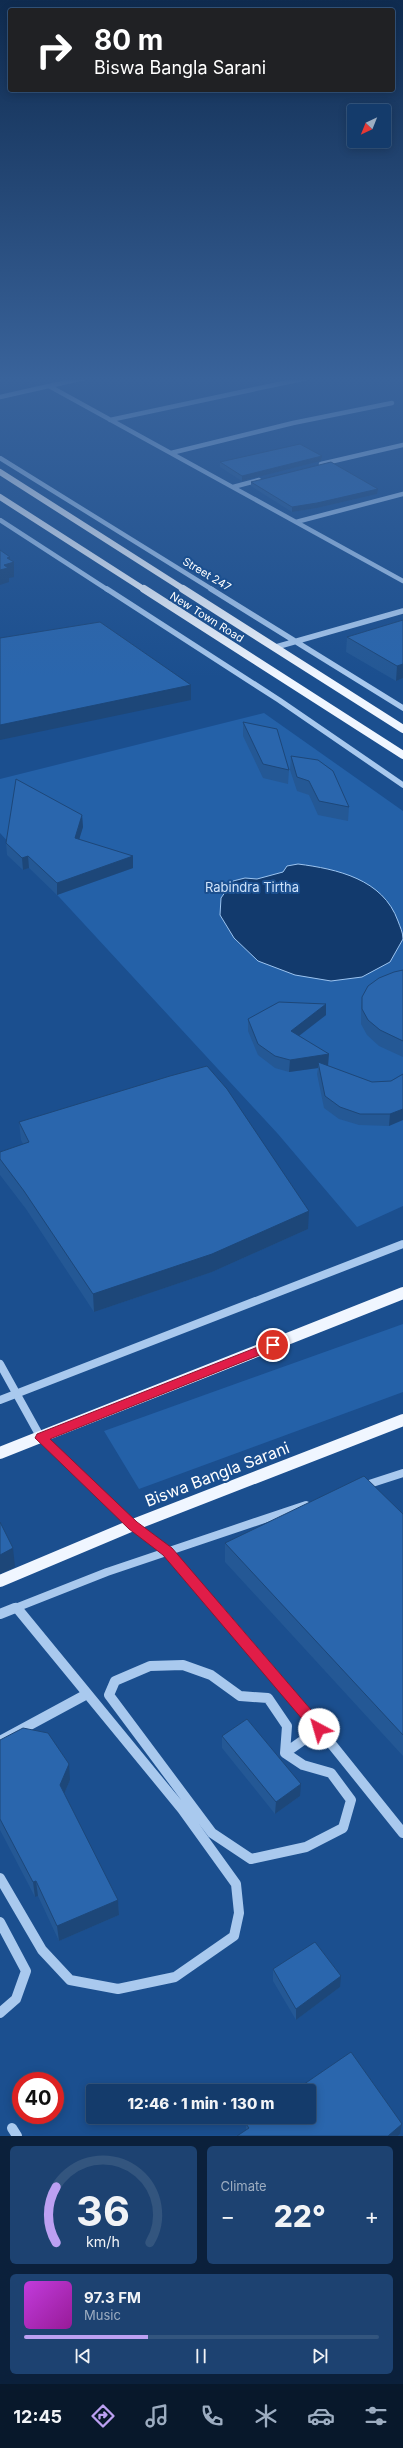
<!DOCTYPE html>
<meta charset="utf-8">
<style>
:root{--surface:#143b6b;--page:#1d4271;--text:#f1f3f6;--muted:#9dadc1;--line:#33557e;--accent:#bca0f2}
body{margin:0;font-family:Inter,sans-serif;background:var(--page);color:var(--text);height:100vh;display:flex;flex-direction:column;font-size:15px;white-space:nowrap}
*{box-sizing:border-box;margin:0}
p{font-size:13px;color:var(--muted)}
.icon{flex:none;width:22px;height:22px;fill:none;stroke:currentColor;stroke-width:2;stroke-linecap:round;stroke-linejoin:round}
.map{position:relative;height:2136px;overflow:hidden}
.drawer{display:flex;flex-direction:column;gap:10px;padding:10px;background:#0b203b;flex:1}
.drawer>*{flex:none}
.banner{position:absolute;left:8px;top:8px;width:387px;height:84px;border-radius:4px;box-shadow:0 2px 10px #0003,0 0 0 1px var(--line);background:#202124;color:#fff;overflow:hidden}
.needle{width:26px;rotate:223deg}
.fabs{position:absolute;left:347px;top:104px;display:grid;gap:8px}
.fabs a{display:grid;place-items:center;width:44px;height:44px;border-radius:4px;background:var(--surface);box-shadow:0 2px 10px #0003,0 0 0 1px var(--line);font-size:20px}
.speed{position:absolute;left:12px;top:2072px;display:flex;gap:8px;font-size:20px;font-weight:700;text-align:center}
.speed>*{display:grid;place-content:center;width:52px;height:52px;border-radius:50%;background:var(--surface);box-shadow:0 2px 10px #0003,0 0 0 1px var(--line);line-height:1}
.speed .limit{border:6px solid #d22;background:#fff;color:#111}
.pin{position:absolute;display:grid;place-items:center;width:34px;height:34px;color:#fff;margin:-17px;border:2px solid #fff;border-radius:50%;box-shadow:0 1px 4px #0007}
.me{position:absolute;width:44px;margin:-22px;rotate:321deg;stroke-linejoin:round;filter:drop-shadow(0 0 3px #0008)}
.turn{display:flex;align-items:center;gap:14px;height:84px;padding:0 20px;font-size:18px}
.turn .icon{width:52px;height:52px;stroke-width:2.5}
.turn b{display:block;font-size:28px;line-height:34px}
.big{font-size:30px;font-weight:800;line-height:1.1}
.drawer .widget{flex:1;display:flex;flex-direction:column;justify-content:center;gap:6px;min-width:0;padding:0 14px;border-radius:6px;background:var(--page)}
.drawer .dial{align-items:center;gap:0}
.dial svg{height:104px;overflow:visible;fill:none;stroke:var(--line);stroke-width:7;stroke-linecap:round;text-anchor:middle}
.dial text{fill:var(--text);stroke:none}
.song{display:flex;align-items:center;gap:12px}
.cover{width:48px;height:48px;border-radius:6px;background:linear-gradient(135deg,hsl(290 70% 55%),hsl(300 70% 35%))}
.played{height:4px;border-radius:2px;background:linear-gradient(90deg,var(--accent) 35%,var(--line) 35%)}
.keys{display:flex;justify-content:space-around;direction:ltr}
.heat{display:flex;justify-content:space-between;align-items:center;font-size:22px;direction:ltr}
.drawer .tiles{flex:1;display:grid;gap:10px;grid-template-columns:1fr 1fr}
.widget:last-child{grid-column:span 2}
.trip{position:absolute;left:86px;top:2084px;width:230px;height:40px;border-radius:4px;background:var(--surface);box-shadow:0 2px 10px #0003,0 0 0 1px var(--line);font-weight:800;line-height:40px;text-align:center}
.menu{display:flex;height:64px;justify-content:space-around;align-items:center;background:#08182b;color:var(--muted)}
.menu .icon{width:28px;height:28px}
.menu .active{color:var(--accent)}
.menu b{font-size:18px;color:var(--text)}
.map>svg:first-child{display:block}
</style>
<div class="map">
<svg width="403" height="2136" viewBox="0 0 403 2136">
<rect width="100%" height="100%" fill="#1b4f8f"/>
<!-- green -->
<path fill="#2461a8" d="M 264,713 L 403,811 L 403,1206 L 357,1227 L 278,1134 L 0,833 L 0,779 Z
M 403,1324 L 403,1392 L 139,1489 L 104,1431 Z"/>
<!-- water -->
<path fill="#123a6d" stroke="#9cc4f0" d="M 298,864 C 337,869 383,879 398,921 C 400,927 403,932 403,939 L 390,962 L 362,977 L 331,981 L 295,975 L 258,961 L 234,938 L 220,915 L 221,898 L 233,881 L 245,878 L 257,879 L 283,872 L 287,866 Z"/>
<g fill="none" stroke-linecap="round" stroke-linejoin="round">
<!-- minor-far3 -->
<path stroke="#a9c9ee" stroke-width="4.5" d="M 49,386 L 403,581
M 0,397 L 84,378
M 110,420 L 307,378
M 171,453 L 293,423 L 392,403
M 0,458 L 213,590
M 321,464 L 403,445
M 233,487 L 259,480
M 0,520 L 108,590
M 296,522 L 403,494"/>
<!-- minor-far2 -->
<path stroke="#a9c9ee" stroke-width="5.5" d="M 107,589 L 279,700 L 403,785
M 211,589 L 403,708
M 276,647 L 403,611"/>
<!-- minor-far1 -->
<path stroke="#a9c9ee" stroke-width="8" d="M 0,1364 L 41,1438 L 133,1525 L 168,1551 L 218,1609
M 0,1400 L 403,1244
M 363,1486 L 403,1473
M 16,1607 L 18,1609
M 13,1609 L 107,1572 L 306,1505"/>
<!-- minor -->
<path stroke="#a9c9ee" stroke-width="10" d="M 217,1608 L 305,1711 L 403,1833
M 0,1614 L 15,1608
M 183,1665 L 211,1675 L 240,1696 L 268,1698 L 287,1726 L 285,1753 L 303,1765 L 331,1773 L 351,1800 L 343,1828 L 306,1847 L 251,1859 L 212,1833 L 109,1695 L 115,1681 L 150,1666 Z
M 0,1741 L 87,1694
M 285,1753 L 319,1729
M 0,1878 L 42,1950 L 70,1980 L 118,1989 L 175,1977 L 234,1936 L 239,1913 L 236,1884 L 182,1809 L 17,1608
M 0,1922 L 26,1971 L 16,1999 L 0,2013
M 12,2128 L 17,2136"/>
<!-- major-far2 -->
<path stroke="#f0f6ff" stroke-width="6" d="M 0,472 L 185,590
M 0,497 L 145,590"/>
<!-- major-far1 -->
<path stroke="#f0f6ff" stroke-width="8" d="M 144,589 L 403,755
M 183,589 L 403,729"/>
<!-- major -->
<path stroke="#f0f6ff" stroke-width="12" d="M 0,1453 L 403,1293
M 0,1581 L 133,1525 L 403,1420"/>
</g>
<!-- wall -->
<path fill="#245895" d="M 322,456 L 321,461 L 242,481 L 220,467 L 220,462 Z
M 251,482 L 377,494 L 317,508 L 292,512 L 251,486 Z
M 403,620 L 403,678 L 396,681 L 346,652 L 347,637 Z
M 243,722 L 289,770 L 288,784 L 263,778 L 243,736 Z
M 291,756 L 349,807 L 348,821 L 318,815 L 309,795 L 297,791 L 290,770 Z
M 82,815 L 83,827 L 79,839 L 133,868 L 57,895 L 29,868 L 23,870 L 7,855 L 6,843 Z
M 403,970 L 403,1057 L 379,1046 L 367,1035 L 361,1024 L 361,1012 L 362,997 Z
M 326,1015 L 299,1036 L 328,1066 L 327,1066 L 372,1082 L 391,1081 L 403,1074 L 389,1126 L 359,1125 L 339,1119 L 324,1108 L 317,1074 L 318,1068 L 289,1072 L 275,1068 L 258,1055 L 248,1031 L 248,1019 Z
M 19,1122 L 308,1229 L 212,1272 L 94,1312 L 26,1209 L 0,1175 L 0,1152 L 23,1144 L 21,1140 Z
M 403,1514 L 403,1756 L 225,1562 L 225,1543 Z
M 222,1736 L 300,1796 L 275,1814 L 222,1748 Z
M 0,1740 L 70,1780 L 64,1794 L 118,1900 L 119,1915 L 59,1941 L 38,1896 L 35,1897 L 0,1830 Z
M 273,1969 L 340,1987 L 296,2020 L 273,1981 Z
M 246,2124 L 402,2124 L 400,2134 L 398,2136 L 237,2136 L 246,2130 Z"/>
<!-- shaded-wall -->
<path fill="#1d4779" d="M 322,456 L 321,461 L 242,481 L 242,476 Z
M 378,489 L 377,494 L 317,508 L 292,512 L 292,507 Z
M 10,557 L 10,563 L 14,562 L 14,577 L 9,578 L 9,582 L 0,585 L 0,570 L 4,565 L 7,558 Z
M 403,664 L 403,678 L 396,681 L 397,666 Z
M 191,685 L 191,700 L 0,740 L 0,725 Z
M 82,815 L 83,827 L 76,850 L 75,838 Z
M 28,856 L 29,868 L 23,870 L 22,858 Z
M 133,856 L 133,868 L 57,895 L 57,883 Z
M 326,1004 L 326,1015 L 291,1042 L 291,1031 Z
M 329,1054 L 328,1066 L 319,1067 L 318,1062 L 318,1068 L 289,1072 L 290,1060 Z
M 403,1109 L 403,1120 L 389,1126 L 390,1114 Z
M 309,1211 L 308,1229 L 212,1272 L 94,1312 L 93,1294 Z
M 13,1548 L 15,1567 L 0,1574 L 0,1555 Z
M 69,1764 L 70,1780 L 61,1801 L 60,1785 Z
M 301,1784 L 300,1796 L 275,1814 L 276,1802 Z
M 36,1881 L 38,1896 L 35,1897 L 33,1882 Z
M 118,1900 L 119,1915 L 59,1941 L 57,1926 Z
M 341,1976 L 340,1987 L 296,2020 L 296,2009 Z
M 402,2124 L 400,2134 L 398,2136 L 388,2136 Z"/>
<!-- building -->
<path fill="#2a66ad" stroke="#1d4779" d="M 300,444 L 322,456 L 242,476 L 220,462 Z
M 331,462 L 378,489 L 317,503 L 292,507 L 251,482 Z
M 0,550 L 10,557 L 7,558 L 14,562 L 4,565 L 8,568 L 0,570 Z
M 403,620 L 403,664 L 397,666 L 347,637 Z
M 100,622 L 191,685 L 0,725 L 0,638 Z
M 243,722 L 277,729 L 289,770 L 263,764 Z
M 291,756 L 318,760 L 333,771 L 349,807 L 319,801 L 309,781 L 297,777 Z
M 16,779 L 82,815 L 75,838 L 133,856 L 57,883 L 28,856 L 22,858 L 6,843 Z
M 403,970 L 403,1041 L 380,1030 L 368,1020 L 362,1009 L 362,997 L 368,986 L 379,978 L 394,972 Z
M 279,1002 L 326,1004 L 291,1031 L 329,1054 L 290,1060 L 275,1056 L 258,1044 L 248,1019 Z
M 318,1062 L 372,1082 L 391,1081 L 403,1074 L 403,1109 L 390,1114 L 360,1114 L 340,1107 L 325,1096 Z
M 207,1066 L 227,1089 L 309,1211 L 212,1254 L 93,1294 L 24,1191 L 0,1159 L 0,1152 L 29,1142 L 19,1122 L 170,1076 Z
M 364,1476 L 403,1514 L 403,1735 L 225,1543 Z
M 0,1522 L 13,1548 L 0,1555 Z
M 247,1719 L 301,1784 L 276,1802 L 222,1736 Z
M 23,1728 L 48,1733 L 69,1764 L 60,1785 L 118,1900 L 57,1926 L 36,1881 L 33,1882 L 0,1819 L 0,1740 Z
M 315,1942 L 341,1976 L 296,2009 L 273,1969 Z
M 351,2052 L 402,2124 L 388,2136 L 237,2136 L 249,2128 L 246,2124 L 256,2117 L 309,2117 L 309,2091 L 294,2091 Z"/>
<!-- sky -->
<linearGradient id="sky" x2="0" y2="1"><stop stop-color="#0f2b4f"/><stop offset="0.56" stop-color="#39639b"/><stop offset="1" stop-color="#39639b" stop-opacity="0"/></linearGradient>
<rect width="403" height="677" fill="url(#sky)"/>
<!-- route -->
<path fill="#e11d48" stroke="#92132f" d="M 273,1341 L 277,1342 L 277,1348 L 50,1439 L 137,1522 L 172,1548 L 324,1725 L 326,1729 L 324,1733 L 319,1735 L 314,1733 L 163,1555 L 129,1529 L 35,1438 L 37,1434 Z"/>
<g text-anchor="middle" stroke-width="4" stroke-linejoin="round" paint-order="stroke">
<!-- far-street labels -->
<g font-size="11" fill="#fff" stroke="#1b4f8f">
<text transform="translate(207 574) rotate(31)" y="4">Street 247</text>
<text transform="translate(207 617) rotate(32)" y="4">New Town Road</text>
</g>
<!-- park labels -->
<g font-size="13" fill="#cfe3fa" stroke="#1b4f8f">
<text x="252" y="892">Rabindra Tirtha</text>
</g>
<!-- near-street labels -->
<g font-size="16" fill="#fff" stroke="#1b4f8f">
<text transform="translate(217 1474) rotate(-21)" y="6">Biswa Bangla Sarani</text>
</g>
</g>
</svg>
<div class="fabs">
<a><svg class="needle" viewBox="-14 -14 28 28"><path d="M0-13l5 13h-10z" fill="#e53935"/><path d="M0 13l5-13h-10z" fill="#9dadc1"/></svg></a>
</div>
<div class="speed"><div class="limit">40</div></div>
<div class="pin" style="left:273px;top:1345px;background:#d93025"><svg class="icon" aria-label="arrive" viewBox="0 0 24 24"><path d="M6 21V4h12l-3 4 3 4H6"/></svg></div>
<svg class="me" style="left:319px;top:1729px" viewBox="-20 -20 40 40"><circle r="19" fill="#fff"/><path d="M0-13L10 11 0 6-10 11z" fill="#e11d48"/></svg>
<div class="trip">12:46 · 1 min · 130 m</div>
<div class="banner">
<div class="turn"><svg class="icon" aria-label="right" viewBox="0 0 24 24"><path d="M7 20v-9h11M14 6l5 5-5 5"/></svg><div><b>80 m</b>Biswa Bangla Sarani</div></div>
</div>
</div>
<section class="drawer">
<div class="tiles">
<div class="widget dial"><svg viewBox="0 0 100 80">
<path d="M14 69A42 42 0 1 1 86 69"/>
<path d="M14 69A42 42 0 0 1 14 26" stroke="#bca0f2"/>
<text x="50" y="56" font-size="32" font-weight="700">36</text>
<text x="50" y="72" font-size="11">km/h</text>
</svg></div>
<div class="widget"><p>Climate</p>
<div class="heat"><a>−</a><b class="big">22°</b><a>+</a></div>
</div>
<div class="widget">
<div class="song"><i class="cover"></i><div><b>97.3 FM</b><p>Music</p></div></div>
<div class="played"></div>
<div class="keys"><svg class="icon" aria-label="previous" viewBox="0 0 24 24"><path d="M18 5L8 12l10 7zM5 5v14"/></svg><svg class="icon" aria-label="pause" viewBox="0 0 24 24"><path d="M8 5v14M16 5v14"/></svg><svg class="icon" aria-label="next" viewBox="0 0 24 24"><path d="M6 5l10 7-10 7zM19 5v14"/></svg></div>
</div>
</div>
</section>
<nav class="menu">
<b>12:45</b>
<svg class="icon active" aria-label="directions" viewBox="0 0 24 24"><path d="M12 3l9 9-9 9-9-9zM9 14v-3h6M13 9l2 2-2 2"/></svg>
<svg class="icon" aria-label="music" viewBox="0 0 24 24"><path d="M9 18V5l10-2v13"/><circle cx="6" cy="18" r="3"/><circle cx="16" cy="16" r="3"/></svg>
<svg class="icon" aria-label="phone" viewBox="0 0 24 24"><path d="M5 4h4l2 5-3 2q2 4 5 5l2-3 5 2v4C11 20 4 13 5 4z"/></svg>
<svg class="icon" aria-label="climate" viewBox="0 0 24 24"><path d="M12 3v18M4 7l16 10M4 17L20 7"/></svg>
<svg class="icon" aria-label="car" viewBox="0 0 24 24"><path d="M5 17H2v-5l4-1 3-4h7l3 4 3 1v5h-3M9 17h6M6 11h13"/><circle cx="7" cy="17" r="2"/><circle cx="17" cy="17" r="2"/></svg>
<svg class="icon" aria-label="filters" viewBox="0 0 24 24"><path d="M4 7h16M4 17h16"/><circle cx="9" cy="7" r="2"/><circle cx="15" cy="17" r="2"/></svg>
</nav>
